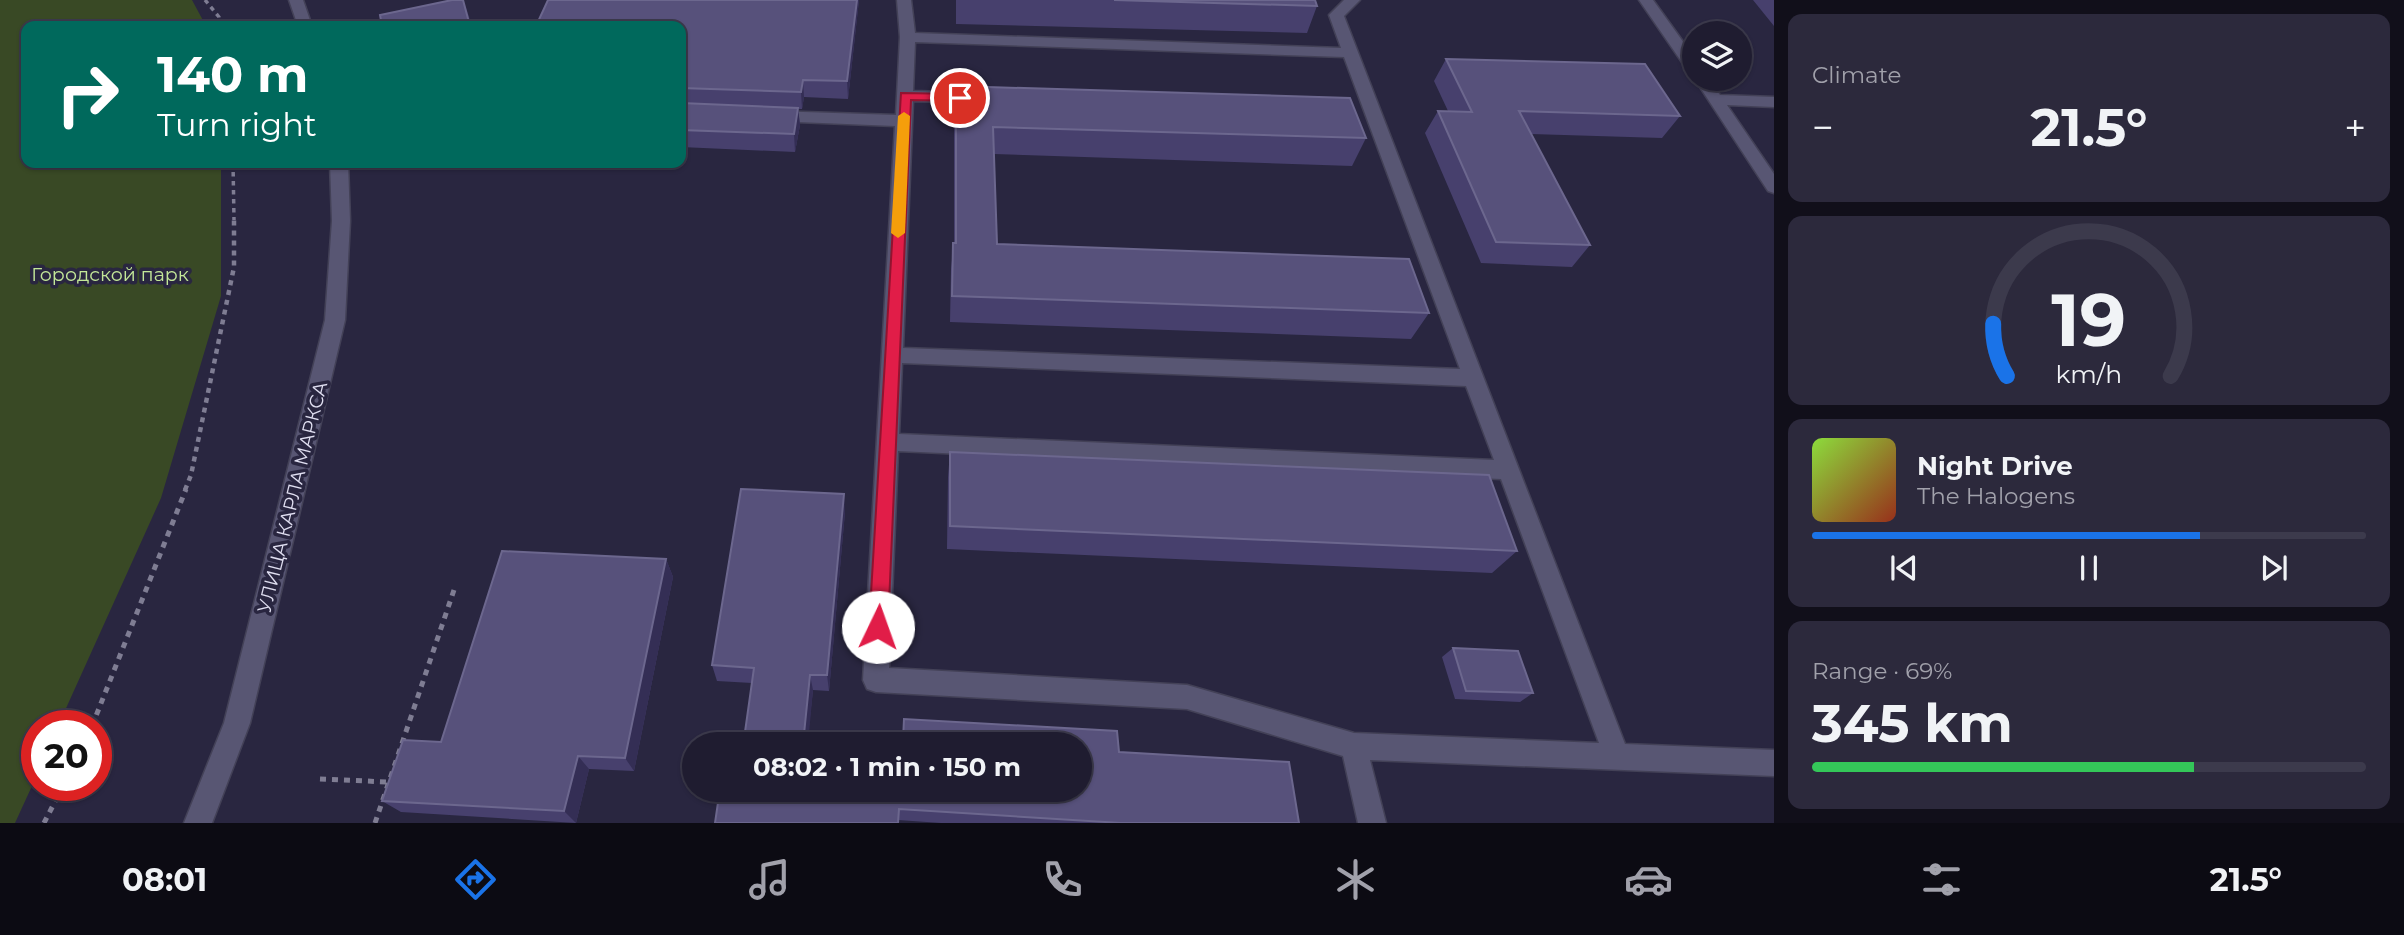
<!DOCTYPE html>
<meta charset="utf-8">
<style>
:root{--surface:#1f1c30;--page:#2c293c;--text:#f1f3f6;--muted:#a1a1ab;--line:#3c3a4c;--accent:#1a73e8}
body{margin:0;font-family:Montserrat,sans-serif;background:var(--page);color:var(--text);height:100vh;display:flex;flex-direction:column;font-size:26px;white-space:nowrap}
*{box-sizing:border-box;margin:0}
p{font-size:23px;color:var(--muted)}
.icon{flex:none;width:38px;height:38px;fill:none;stroke:currentColor;stroke-width:2;stroke-linecap:round;stroke-linejoin:round}
.map{position:relative;flex:1;overflow:hidden}
.drawer{display:flex;flex-direction:column;gap:14px;padding:14px;background:#110f1a;width:630px}
.drawer>*{flex:none}
.guide{position:absolute;left:21px;top:21px;width:665px;height:147px;border-radius:14px;box-shadow:0 2px 5px #0004,0 0 0 2px var(--line);background:#00695c;color:#fff;overflow:hidden}
.controls{position:absolute;left:1682px;top:21px;display:grid;gap:14px}
.controls a{display:grid;place-items:center;width:70px;height:70px;border-radius:50%;background:var(--surface);box-shadow:0 2px 5px #0004,0 0 0 2px var(--line);font-size:35px}
.speed{position:absolute;left:21px;top:710px;display:flex;gap:14px;font-size:35px;font-weight:700;text-align:center}
.speed>*{display:grid;place-content:center;width:91px;height:91px;border-radius:50%;background:var(--surface);box-shadow:0 2px 5px #0004,0 0 0 2px var(--line);line-height:1}
.speed .limit{border:10px solid #d22;background:#fff;color:#111}
.pin{position:absolute;display:grid;place-items:center;width:60px;height:60px;color:#fff;margin:-30px;border:4px solid #fff;border-radius:50%;box-shadow:0 2px 7px #0007}
.me{position:absolute;width:77px;margin:-38px;rotate:3deg;stroke-linejoin:round;filter:drop-shadow(0 0 5px #0008)}
.turn{display:flex;align-items:center;gap:24px;height:147px;padding:0 21px;font-size:32px}
.turn .icon{width:91px;height:91px;stroke-width:2.5}
.turn b{display:block;font-size:49px;line-height:60px}
.big{font-size:52px;font-weight:700;line-height:1.1}
.drawer .tile{flex:1;display:flex;flex-direction:column;justify-content:center;gap:10px;min-width:0;padding:0 24px;border-radius:14px;background:var(--page)}
.drawer .dial{align-items:center;gap:0}
.dial svg{height:182px;overflow:visible;fill:none;stroke:var(--line);stroke-width:7;stroke-linecap:round;text-anchor:middle}
.dial text{fill:var(--text);stroke:none}
.song{display:flex;align-items:center;gap:21px}
.cover{width:84px;height:84px;border-radius:10px;background:linear-gradient(135deg,hsl(90 70% 55%),hsl(10 70% 35%))}
.played{height:7px;border-radius:4px;background:linear-gradient(90deg,var(--accent) 70%,var(--line) 70%)}
.keys{display:flex;justify-content:space-around;direction:ltr}
.heat{display:flex;justify-content:space-between;align-items:center;font-size:38px;direction:ltr}
.charge{height:10px;border-radius:5px;background:linear-gradient(90deg,#34c759 69%,var(--line) 0)}
.trip{position:absolute;left:682px;top:732px;width:410px;height:70px;border-radius:35px;background:var(--surface);box-shadow:0 2px 5px #0004,0 0 0 2px var(--line);font-weight:700;line-height:70px;text-align:center}
.dock{display:flex;height:112px;justify-content:space-around;align-items:center;background:#0c0b13;color:var(--muted)}
.dock .icon{width:49px;height:49px}
.dock .selected{color:var(--accent)}
.dock b{font-size:32px;color:var(--text)}
main{display:flex;flex:1;min-height:0}
.map>svg:first-child{display:block}
</style>
<main>
<div class="map">
<svg width="1774" height="823" viewBox="0 0 1774 823">
<rect width="100%" height="100%" fill="#292640"/>
<!-- green -->
<path fill="#394925" d="M 0,0 L 192,0 L 206,26 L 26,26 L 26,163 L 221,163 L 221,296 L 161,498 L 58,726 L 37,726 L 37,775 L 15,823 L 0,823 Z"/>
<g fill="none" stroke-linecap="round" stroke-linejoin="round">
<!-- minor casing -->
<g stroke="#434157" stroke-width="3">
<path id="minor" d="M 289,0 L 303,0 L 312,26 L 298,26 Z
M 897,0 L 911,0 L 915,33 L 1341,48 L 1329,15 L 1344,0 L 1360,0 L 1344,16 L 1625,744 L 1774,750 L 1774,776 L 1370,760 L 1386,823 L 1358,823 L 1343,756 L 1187,709 L 876,692 L 867,689 L 863,680 L 895,126 L 773,121 L 765,116 L 773,111 L 896,115 L 900,37 ZM 915,42 L 1344,57 L 1460,369 L 903,348 L 913,101 L 982,103 L 990,98 L 982,93 L 913,91 ZM 902,363 L 1466,386 L 1494,460 L 899,434 ZM 898,451 L 1501,479 L 1599,743 L 1354,733 L 1187,685 L 889,668 Z
M 1639,0 L 1653,0 L 1694,57 L 1694,73 L 1688,71 Z
M 1694,78 L 1709,79 L 1720,95 L 1774,97 L 1774,107 L 1727,105 L 1774,174 L 1774,193 L 1768,191 Z
M 330,163 L 348,163 L 350,221 L 345,320 L 250,723 L 212,823 L 184,823 L 224,723 L 325,320 L 332,221 Z"/>
</g>
<!-- path-far2 -->
<path stroke="#7f7d93" stroke-width="3.5" stroke-dasharray="4.5 4.5" stroke-linecap="butt" d="M 205,0 L 219,17 L 220,26
M 233,163 L 234,220"/>
<!-- path-far1 -->
<path stroke="#7f7d93" stroke-width="4.5" stroke-dasharray="5 5" stroke-linecap="butt" d="M 185,490 L 191,475 L 234,267 L 234,218"/>
<!-- path -->
<path stroke="#7f7d93" stroke-width="5" stroke-dasharray="6 6" stroke-linecap="butt" d="M 92,726 L 186,489
M 320,779 L 388,782
M 44,823 L 63,786
M 375,823 L 455,587"/>
<!-- minor -->
<use href="#minor" fill="#585673" fill-rule="evenodd"/>
</g>
<!-- wall -->
<path fill="#47406d" d="M 859,0 L 848,99 L 804,97 L 802,109 L 798,109 L 800,125 L 795,152 L 681,147 L 681,26 Z
M 956,0 L 1315,0 L 1317,6 L 1307,33 L 956,24 Z
M 1753,0 L 1774,0 L 1774,26 Z
M 1446,59 L 1680,116 L 1662,138 L 1531,134 L 1590,245 L 1572,267 L 1481,263 L 1425,133 L 1438,111 L 1448,111 L 1434,81 Z
M 956,86 L 1366,138 L 1352,166 L 994,154 L 997,244 L 1429,313 L 1411,339 L 950,322 L 951,269 L 954,243 L 954,113 Z
M 950,452 L 1517,551 L 1492,573 L 947,549 L 948,477 Z
M 845,512 L 829,691 L 813,690 L 808,735 L 1119,752 L 1299,823 L 941,823 L 898,820 L 727,744 L 745,732 L 752,683 L 717,681 L 712,665 Z
M 666,559 L 673,577 L 634,771 L 589,769 L 576,823 L 401,812 L 382,801 L 441,742 Z
M 1453,648 L 1533,693 L 1520,702 L 1455,699 L 1442,657 Z"/>
<!-- shaded-wall -->
<path fill="#342e55" d="M 463,0 L 469,16 L 472,26 L 470,26 Z
M 857,0 L 859,0 L 848,99 L 847,81 Z
M 803,80 L 804,97 L 802,109 L 801,92 Z
M 798,108 L 800,125 L 795,152 L 794,134 Z
M 844,494 L 845,512 L 829,691 L 827,675 Z
M 666,559 L 673,577 L 634,771 L 625,758 Z
M 810,675 L 813,690 L 808,744 L 804,734 Z
M 578,756 L 589,769 L 576,823 L 564,811 Z"/>
<!-- building -->
<path fill="#57517b" stroke="#6c678e" stroke-width="2" d="M 452,0 L 463,0 L 470,26 L 382,26 L 380,15 Z
M 548,0 L 857,0 L 847,81 L 803,80 L 801,92 L 681,88 L 681,26 L 536,26 Z
M 1114,0 L 1315,0 L 1317,6 Z
M 1446,59 L 1645,64 L 1680,116 L 1519,111 L 1590,245 L 1496,242 L 1438,111 L 1472,112 Z
M 956,86 L 1350,98 L 1366,138 L 993,127 L 997,244 L 1409,259 L 1429,313 L 952,296 L 953,243 L 956,243 Z
M 681,103 L 798,108 L 794,134 L 681,130 Z
M 950,452 L 1489,475 L 1517,551 L 950,526 Z
M 741,489 L 844,494 L 827,675 L 810,675 L 804,734 L 903,740 L 904,719 L 1117,731 L 1119,752 L 1289,762 L 1299,823 L 1121,823 L 899,809 L 898,823 L 715,823 L 720,789 L 1080,789 L 1080,744 L 727,744 L 729,731 L 745,732 L 754,668 L 712,665 Z
M 502,551 L 666,559 L 625,758 L 578,756 L 564,811 L 382,801 L 403,740 L 441,742 Z
M 1453,648 L 1518,651 L 1533,693 L 1466,691 Z"/>
<!-- route -->
<path fill="#e11d48" stroke="#92132f" stroke-width="2" d="M 901,93 L 960,94 L 966,98 L 960,101 L 911,100 L 888,627 L 885,634 L 878,636 L 872,634 L 869,627 Z"/>
<!-- slow -->
<path fill="#f59e0b" d="M 904,112 L 910,116 L 905,233 L 898,238 L 891,233 L 898,116 Z"/>
<g text-anchor="middle" stroke-width="7" stroke-linejoin="round" paint-order="stroke">
<!-- park labels -->
<g font-size="19" fill="#c3e798" stroke="#292640">
<text x="110" y="281">Городской парк</text>
</g>
<!-- street labels -->
<g font-size="19" fill="#e0dff1" stroke="#292640">
<text transform="translate(292 497) rotate(-76)" y="7">УЛИЦА КАРЛА МАРКСА</text>
</g>
</g>
</svg>
<div class="controls">
<a><svg class="icon" aria-label="layers" viewBox="0 0 24 24"><path d="M12 4l9 5-9 5-9-5zM3 14l9 5 9-5"/></svg></a>
</div>
<div class="speed"><div class="limit">20</div></div>
<div class="pin" style="left:960px;top:98px;background:#d93025"><svg class="icon" aria-label="arrive" viewBox="0 0 24 24"><path d="M6 21V4h12l-3 4 3 4H6"/></svg></div>
<svg class="me" style="left:878px;top:627px" viewBox="-20 -20 40 40"><circle r="19" fill="#fff"/><path d="M0-13L10 11 0 6-10 11z" fill="#e11d48"/></svg>
<div class="trip">08:02 · 1 min · 150 m</div>
<div class="guide">
<div class="turn"><svg class="icon" aria-label="right" viewBox="0 0 24 24"><path d="M7 20v-9h11M14 6l5 5-5 5"/></svg><div><b>140 m</b>Turn right</div></div>
</div>
</div>
<section class="drawer">
<div class="tile"><p>Climate</p>
<div class="heat"><a>−</a><b class="big">21.5°</b><a>+</a></div>
</div>
<div class="tile dial"><svg viewBox="0 0 100 80">
<path d="M14 69A42 42 0 1 1 86 69"/>
<path d="M14 69A42 42 0 0 1 8 46" stroke="#1a73e8"/>
<text x="50" y="56" font-size="32" font-weight="700">19</text>
<text x="50" y="72" font-size="11">km/h</text>
</svg></div>
<div class="tile">
<div class="song"><i class="cover"></i><div><b>Night Drive</b><p>The Halogens</p></div></div>
<div class="played"></div>
<div class="keys"><svg class="icon" aria-label="previous" viewBox="0 0 24 24"><path d="M18 5L8 12l10 7zM5 5v14"/></svg><svg class="icon" aria-label="pause" viewBox="0 0 24 24"><path d="M8 5v14M16 5v14"/></svg><svg class="icon" aria-label="next" viewBox="0 0 24 24"><path d="M6 5l10 7-10 7zM19 5v14"/></svg></div>
</div>
<div class="tile"><p>Range · 69%</p><b class="big">345 km</b><div class="charge"></div></div>
</section>
</main>
<nav class="dock">
<b>08:01</b>
<svg class="icon selected" aria-label="directions" viewBox="0 0 24 24"><path d="M12 3l9 9-9 9-9-9zM9 14v-3h6M13 9l2 2-2 2"/></svg>
<svg class="icon" aria-label="music" viewBox="0 0 24 24"><path d="M9 18V5l10-2v13"/><circle cx="6" cy="18" r="3"/><circle cx="16" cy="16" r="3"/></svg>
<svg class="icon" aria-label="phone" viewBox="0 0 24 24"><path d="M5 4h4l2 5-3 2q2 4 5 5l2-3 5 2v4C11 20 4 13 5 4z"/></svg>
<svg class="icon" aria-label="climate" viewBox="0 0 24 24"><path d="M12 3v18M4 7l16 10M4 17L20 7"/></svg>
<svg class="icon" aria-label="car" viewBox="0 0 24 24"><path d="M5 17H2v-5l4-1 3-4h7l3 4 3 1v5h-3M9 17h6M6 11h13"/><circle cx="7" cy="17" r="2"/><circle cx="17" cy="17" r="2"/></svg>
<svg class="icon" aria-label="filters" viewBox="0 0 24 24"><path d="M4 7h16M4 17h16"/><circle cx="9" cy="7" r="2"/><circle cx="15" cy="17" r="2"/></svg>
<b>21.5°</b>
</nav>
